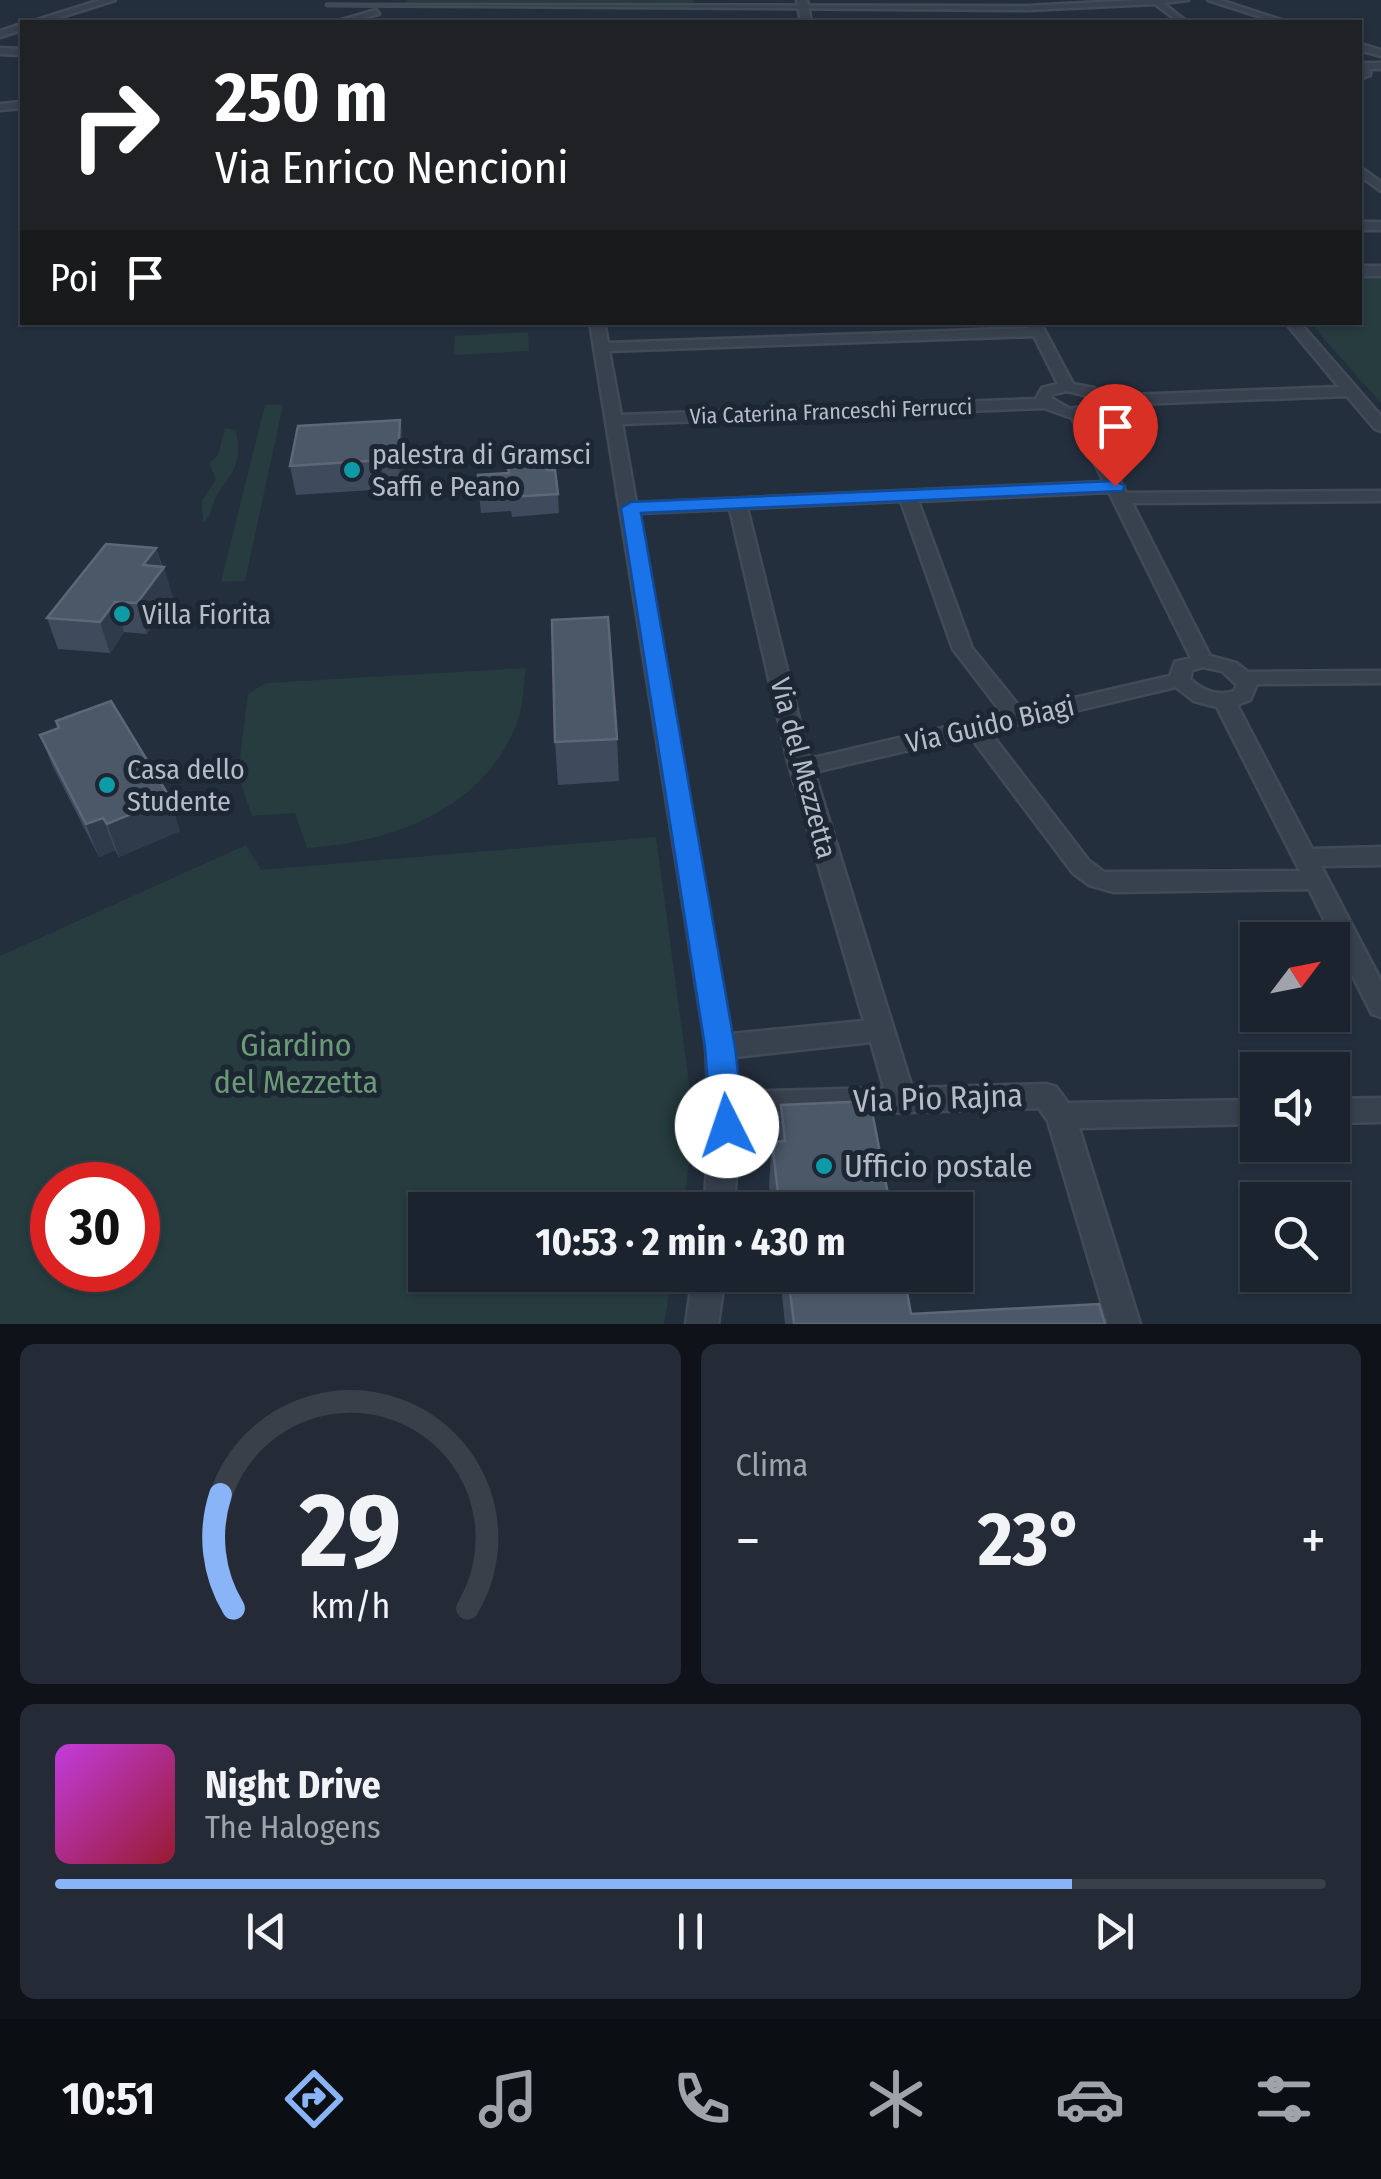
<!DOCTYPE html>
<html lang="it">
<meta charset="utf-8">
<style>
:root{--surface:#1b232e;--page:#242b36;--text:#f1f3f6;--muted:#a0a4aa;--line:#39404a;--accent:#8ab4f8}
body{margin:0;font-family:"Fira Sans Condensed",sans-serif;background:var(--page);color:var(--text);height:100vh;display:flex;flex-direction:column;font-size:38px;white-space:nowrap}
*{box-sizing:border-box;margin:0}
p{font-size:32px;color:var(--muted)}
.icon{flex:none;width:55px;height:55px;fill:none;stroke:currentColor;stroke-width:2;stroke-linecap:round;stroke-linejoin:round}
.map{position:relative;height:1324px;overflow:hidden}
.details{display:flex;flex-direction:column;gap:20px;padding:20px;background:#0f1319;flex:1}
.details>*{flex:none}
.banner{position:absolute;left:20px;top:20px;width:1342px;height:305px;border-radius:0px;box-shadow:0 2px 8px #0004,0 0 0 2px var(--line);background:#202124;color:#fff;overflow:hidden}
.needle{width:65px;rotate:58deg}
.controls{position:absolute;left:1240px;top:922px;display:grid;gap:20px}
.controls a{display:grid;place-items:center;width:110px;height:110px;border-radius:0px;background:var(--surface);box-shadow:0 2px 8px #0004,0 0 0 2px var(--line);font-size:50px}
.speed{position:absolute;left:30px;top:1162px;display:flex;gap:20px;font-size:50px;font-weight:700;text-align:center}
.speed>*{display:grid;place-content:center;width:130px;height:130px;border-radius:50%;background:var(--surface);box-shadow:0 2px 8px #0004,0 0 0 2px var(--line);line-height:1}
.speed .limit{border:15px solid #d22;background:#fff;color:#111}
.pin{position:absolute;display:grid;place-items:center;width:85px;height:85px;color:#fff;margin:-102px -42px;border-radius:50% 50% 50% 0;rotate:-45deg;box-shadow:0 0 10px #0007}
.pin .icon{rotate:45deg}
.me{position:absolute;width:110px;margin:-55px;rotate:356deg;stroke-linejoin:round;filter:drop-shadow(0 0 8px #0008)}
.turn{display:flex;align-items:center;gap:35px;height:210px;padding:0 30px;font-size:45px}
.turn .icon{width:130px;height:130px;stroke-width:2.5}
.turn b{display:block;font-size:70px;line-height:85px}
.then{display:flex;align-items:center;height:95px;padding:0 30px;background:#0003;gap:20px;font-size:38px}
.big{font-size:75px;font-weight:700;line-height:1.1}
.details .widget{flex:1;display:flex;flex-direction:column;justify-content:center;gap:15px;min-width:0;padding:0 35px;border-radius:15px;background:var(--page)}
.details .dial{align-items:center;gap:0}
.dial svg{height:260px;overflow:visible;fill:none;stroke:var(--line);stroke-width:7;stroke-linecap:round;text-anchor:middle}
.dial text{fill:var(--text);stroke:none}
.song{display:flex;align-items:center;gap:30px}
.cover{width:120px;height:120px;border-radius:15px;background:linear-gradient(135deg,hsl(290 70% 55%),hsl(350 70% 35%))}
.played{height:10px;border-radius:5px;background:linear-gradient(90deg,var(--accent) 80%,var(--line) 80%)}
.keys{display:flex;justify-content:space-around;direction:ltr}
.heat{display:flex;justify-content:space-between;align-items:center;font-size:55px;direction:ltr}
.details .tiles{flex:1;display:grid;gap:20px;grid-template-columns:1fr 1fr}
.widget:last-child{grid-column:span 2}
.trip{position:absolute;left:408px;top:1192px;width:565px;height:100px;border-radius:0px;background:var(--surface);box-shadow:0 2px 8px #0004,0 0 0 2px var(--line);font-weight:700;line-height:100px;text-align:center}
.menu{display:flex;height:160px;justify-content:space-around;align-items:center;background:#0b0e12;color:var(--muted)}
.menu .icon{width:70px;height:70px}
.menu .selected{color:var(--accent)}
.menu b{font-size:45px;color:var(--text)}
.map>svg:first-child{display:block}
</style>
<div class="map">
<svg width="1381" height="1324" viewBox="0 0 1381 1324">
<rect width="100%" height="100%" fill="#242f3e"/>
<!-- green -->
<path fill="#263c3f" fill-rule="evenodd" d="M 408,0 L 693,0 L 693,4 L 405,3 Z
M 1360,276 L 1381,277 L 1381,403 L 1310,323 L 1360,322 Z
M 528,332 L 529,351 L 454,355 L 455,336 Z
M 265,405 L 283,405 L 245,581 L 221,582 Z
M 225,428 L 236,430 C 242,464 234,470 217,495 C 210,505 214,515 203,523 L 202,501 L 216,479 L 209,463 L 218,455 Z
M 526,668 C 523,686 524,702 518,720 C 485,810 393,842 307,848 L 295,813 L 252,816 L 238,775 L 248,694 L 266,683 Z
M 656,837 L 691,1098 L 692,1145 L 682,1210 L 425,1210 L 425,1275 L 672,1275 L 664,1324 L 0,1324 L 0,956 L 246,845 L 261,870 ZM 52,1185 L 138,1185 L 138,1270 L 52,1270 Z"/>
<g fill="none" stroke-linecap="round" stroke-linejoin="round">
<!-- minor casing -->
<g stroke="#414a57" stroke-width="5">
<path id="minor" d="M 1138,0 L 1188,0 L 1163,3 L 1187,22 L 1179,22 L 1155,4 L 1027,10 L 327,5 L 1027,6 Z
M 1208,0 L 1220,0 L 1287,22 L 1276,22 Z
M 376,10 L 379,14 L 346,22 L 335,22 Z
M 1360,44 L 1381,50 L 1381,56 L 1360,50 Z
M 1360,66 L 1370,71 L 1370,75 L 1360,79 Z
M 22,102 L 22,108 L 0,110 L 0,104 Z
M 1360,167 L 1381,182 L 1381,191 L 1360,176 Z
M 1360,222 L 1381,222 L 1381,230 L 1360,230 Z
M 590,322 L 604,322 L 608,343 L 1029,328 L 1026,322 L 1040,322 L 1073,384 L 1094,388 L 1105,396 L 1339,387 L 1285,322 L 1299,322 L 1381,416 L 1381,431 L 1375,429 L 1347,396 L 1109,405 L 1106,410 L 1087,417 L 1126,493 L 1381,491 L 1381,501 L 1132,503 L 1210,656 L 1236,663 L 1248,672 L 1381,671 L 1381,683 L 1257,684 L 1250,700 L 1237,705 L 1312,849 L 1381,847 L 1381,865 L 1321,866 L 1381,981 L 1381,1017 L 1372,1014 L 1309,889 L 1114,892 L 1089,885 L 1073,873 L 970,736 L 814,772 L 912,1088 L 1046,1084 L 1056,1087 L 1068,1103 L 1258,1100 L 1258,1124 L 1079,1128 L 1140,1324 L 1108,1324 L 1048,1121 L 1039,1108 L 739,1117 L 734,1210 L 704,1210 L 710,1128 L 706,1047 ZM 1034,336 L 1058,384 L 1042,388 L 1036,399 L 621,415 L 609,351 ZM 1067,391 L 1084,395 L 1093,405 L 1070,409 L 1051,398 L 1053,394 ZM 1044,408 L 1072,418 L 1104,482 L 636,503 L 622,424 ZM 1109,492 L 1191,658 L 1175,662 L 1170,676 L 1022,710 L 972,648 L 918,501 ZM 901,501 L 953,649 L 1003,714 L 809,759 L 747,508 ZM 730,509 L 788,761 L 864,1021 L 731,1034 L 638,513 ZM 1203,667 L 1222,671 L 1237,685 L 1234,691 C 1217,697 1203,691 1190,679 L 1192,670 ZM 1176,687 L 1194,701 L 1217,707 L 1300,871 L 1104,872 L 1089,861 L 989,731 ZM 871,1042 L 884,1088 L 738,1092 L 735,1057 Z
M 1381,1098 L 1381,1122 L 1332,1123 L 1332,1099 Z
M 693,1275 L 725,1275 L 718,1324 L 686,1324 Z"/>
</g>
<!-- tertiary casing -->
<g stroke="#414a57" stroke-width="5">
<path id="tertiary" d="M 100,0 L 115,0 L 45,22 L 31,22 Z
M 797,0 L 807,0 L 811,22 L 801,22 Z
M 22,24 L 22,30 L 0,37 L 0,31 Z
M 0,48 L 22,49 L 22,55 L 0,54 Z
M 1360,63 L 1381,63 L 1381,69 L 1360,69 Z
M 1360,266 L 1381,266 L 1381,276 L 1360,276 Z"/>
</g>
<!-- minor -->
<use href="#minor" fill="#38414e" fill-rule="evenodd"/>
<!-- tertiary -->
<use href="#tertiary" fill="#38414e" fill-rule="evenodd"/>
</g>
<!-- wall -->
<path fill="#3f4b5c" d="M 400,420 L 404,448 L 402,488 L 296,495 L 290,466 Z
M 547,470 L 558,494 L 559,513 L 512,517 L 511,511 L 481,513 L 479,494 Z
M 156,548 L 173,597 L 147,634 L 124,632 L 110,653 L 58,649 L 47,618 Z
M 58,728 L 180,831 L 119,857 L 115,850 L 99,857 L 53,767 L 40,735 Z
M 617,739 L 619,781 L 558,785 L 555,742 Z
M 781,1105 L 891,1210 L 772,1210 L 769,1185 L 772,1142 L 779,1142 Z
M 780,1275 L 904,1275 L 911,1314 L 1105,1324 L 785,1324 Z"/>
<!-- shaded-wall -->
<path fill="#2f3b4b" d="M 400,420 L 404,448 L 402,488 L 398,459 Z
M 156,548 L 162,569 L 164,567 L 173,597 L 147,634 L 137,603 L 143,565 Z
M 115,602 L 124,632 L 110,653 L 100,622 Z
M 170,798 L 180,831 L 119,857 L 107,824 Z
M 103,818 L 115,850 L 99,857 L 86,824 Z"/>
<!-- building -->
<path fill="#4b5868" stroke="#5c6777" stroke-width="2.5" d="M 400,420 L 398,459 L 290,466 L 298,426 Z
M 547,463 L 547,470 L 555,470 L 558,494 L 510,497 L 510,491 L 479,494 L 478,475 L 509,473 L 508,466 Z
M 106,544 L 156,548 L 143,565 L 164,567 L 137,603 L 115,602 L 100,622 L 47,618 Z
M 608,617 L 617,739 L 555,742 L 552,620 Z
M 111,701 L 170,798 L 107,824 L 103,818 L 86,824 L 40,735 L 59,728 L 56,721 Z
M 870,1101 L 891,1210 L 780,1210 L 772,1142 L 785,1141 L 781,1105 Z
M 788,1275 L 904,1275 L 911,1314 L 1099,1304 L 1105,1324 L 794,1324 Z"/>
<!-- route -->
<path fill="#1a73e8" stroke="#114b97" stroke-width="2.5" d="M 1115,481 L 1125,486 L 1122,491 L 641,513 L 735,1047 L 744,1126 L 739,1136 L 727,1140 L 716,1136 L 711,1126 L 705,1047 L 621,508 L 631,502 Z"/>
<!-- markers -->
<g fill="#0f9aa8" stroke="#1d2633" stroke-width="4">
<circle cx="352" cy="470" r="10"/>
<circle cx="122" cy="614" r="10"/>
<circle cx="107" cy="785" r="10"/>
<circle cx="824" cy="1166" r="10"/>
</g>
<g text-anchor="middle" stroke-width="10" stroke-linejoin="round" paint-order="stroke">
<!-- far-street labels -->
<g font-size="22" fill="#b4bcc9" stroke="#1d2633">
<text transform="translate(831 411) rotate(-2)" y="8">Via Caterina Franceschi Ferrucci</text>
</g>
<!-- poi labels -->
<g font-size="28" fill="#b4bcc9" stroke="#1d2633" text-anchor="start">
<text x="372" y="464">palestra di Gramsci<tspan x="372" dy="32">Saffi e Peano</tspan></text>
<text x="142" y="624">Villa Fiorita</text>
<text x="127" y="779">Casa dello<tspan x="127" dy="32">Studente</tspan></text>
</g>
<!-- street labels -->
<g font-size="28" fill="#b4bcc9" stroke="#1d2633">
<text transform="translate(990 724) rotate(-13)" y="10">Via Guido Biagi</text>
<text transform="translate(804 768) rotate(75)" y="10">Via del Mezzetta</text>
</g>
<!-- near-park labels -->
<g font-size="32" fill="#6b9a76" stroke="#1d2633">
<text x="296" y="1056">Giardino<tspan x="296" dy="37">del Mezzetta</tspan></text>
</g>
<!-- near-street labels -->
<g font-size="32" fill="#b4bcc9" stroke="#1d2633">
<text transform="translate(938 1098) rotate(-2)" y="11">Via Pio Rajna</text>
</g>
<!-- near-poi labels -->
<g font-size="32" fill="#b4bcc9" stroke="#1d2633" text-anchor="start">
<text x="844" y="1177">Ufficio postale</text>
</g>
</g>
</svg>
<div class="controls">
<a><svg class="needle" viewBox="-14 -14 28 28"><path d="M0-13l5 13h-10z" fill="#e53935"/><path d="M0 13l5-13h-10z" fill="#a0a4aa"/></svg></a>
<a><svg class="icon" aria-label="sound" viewBox="0 0 24 24"><path d="M4 9h4l5-4v14l-5-4H4zM17 9q2 3 0 6"/></svg></a>
<a><svg class="icon" aria-label="search" viewBox="0 0 24 24"><circle cx="10" cy="10" r="6"/><path d="M15 15l6 6"/></svg></a>
</div>
<div class="speed"><div class="limit">30</div></div>
<div class="pin" style="left:1115px;top:486px;background:#d93025"><svg class="icon" aria-label="arrive" viewBox="0 0 24 24"><path d="M6 21V4h12l-3 4 3 4H6"/></svg></div>
<svg class="me" style="left:727px;top:1126px" viewBox="-20 -20 40 40"><circle r="19" fill="#fff"/><path d="M0-13L10 11 0 6-10 11z" fill="#1a73e8"/></svg>
<div class="trip">10:53 · 2 min · 430 m</div>
<div class="banner">
<div class="turn"><svg class="icon" aria-label="right" viewBox="0 0 24 24"><path d="M7 20v-9h11M14 6l5 5-5 5"/></svg><div><b>250 m</b>Via Enrico Nencioni</div></div>
<div class="then">Poi<svg class="icon" aria-label="arrive" viewBox="0 0 24 24"><path d="M6 21V4h12l-3 4 3 4H6"/></svg></div>
</div>
</div>
<section class="details">
<div class="tiles">
<div class="widget dial"><svg viewBox="0 0 100 80">
<path d="M14 69A42 42 0 1 1 86 69"/>
<path d="M14 69A42 42 0 0 1 10 34" stroke="#8ab4f8"/>
<text x="50" y="56" font-size="32" font-weight="700">29</text>
<text x="50" y="72" font-size="11">km/h</text>
</svg></div>
<div class="widget"><p>Clima</p>
<div class="heat"><a>−</a><b class="big">23°</b><a>+</a></div>
</div>
<div class="widget">
<div class="song"><i class="cover"></i><div><b>Night Drive</b><p>The Halogens</p></div></div>
<div class="played"></div>
<div class="keys"><svg class="icon" aria-label="previous" viewBox="0 0 24 24"><path d="M18 5L8 12l10 7zM5 5v14"/></svg><svg class="icon" aria-label="pause" viewBox="0 0 24 24"><path d="M8 5v14M16 5v14"/></svg><svg class="icon" aria-label="next" viewBox="0 0 24 24"><path d="M6 5l10 7-10 7zM19 5v14"/></svg></div>
</div>
</div>
</section>
<nav class="menu">
<b>10:51</b>
<svg class="icon selected" aria-label="directions" viewBox="0 0 24 24"><path d="M12 3l9 9-9 9-9-9zM9 14v-3h6M13 9l2 2-2 2"/></svg>
<svg class="icon" aria-label="music" viewBox="0 0 24 24"><path d="M9 18V5l10-2v13"/><circle cx="6" cy="18" r="3"/><circle cx="16" cy="16" r="3"/></svg>
<svg class="icon" aria-label="phone" viewBox="0 0 24 24"><path d="M5 4h4l2 5-3 2q2 4 5 5l2-3 5 2v4C11 20 4 13 5 4z"/></svg>
<svg class="icon" aria-label="climate" viewBox="0 0 24 24"><path d="M12 3v18M4 7l16 10M4 17L20 7"/></svg>
<svg class="icon" aria-label="car" viewBox="0 0 24 24"><path d="M5 17H2v-5l4-1 3-4h7l3 4 3 1v5h-3M9 17h6M6 11h13"/><circle cx="7" cy="17" r="2"/><circle cx="17" cy="17" r="2"/></svg>
<svg class="icon" aria-label="filters" viewBox="0 0 24 24"><path d="M4 7h16M4 17h16"/><circle cx="9" cy="7" r="2"/><circle cx="15" cy="17" r="2"/></svg>
</nav>
